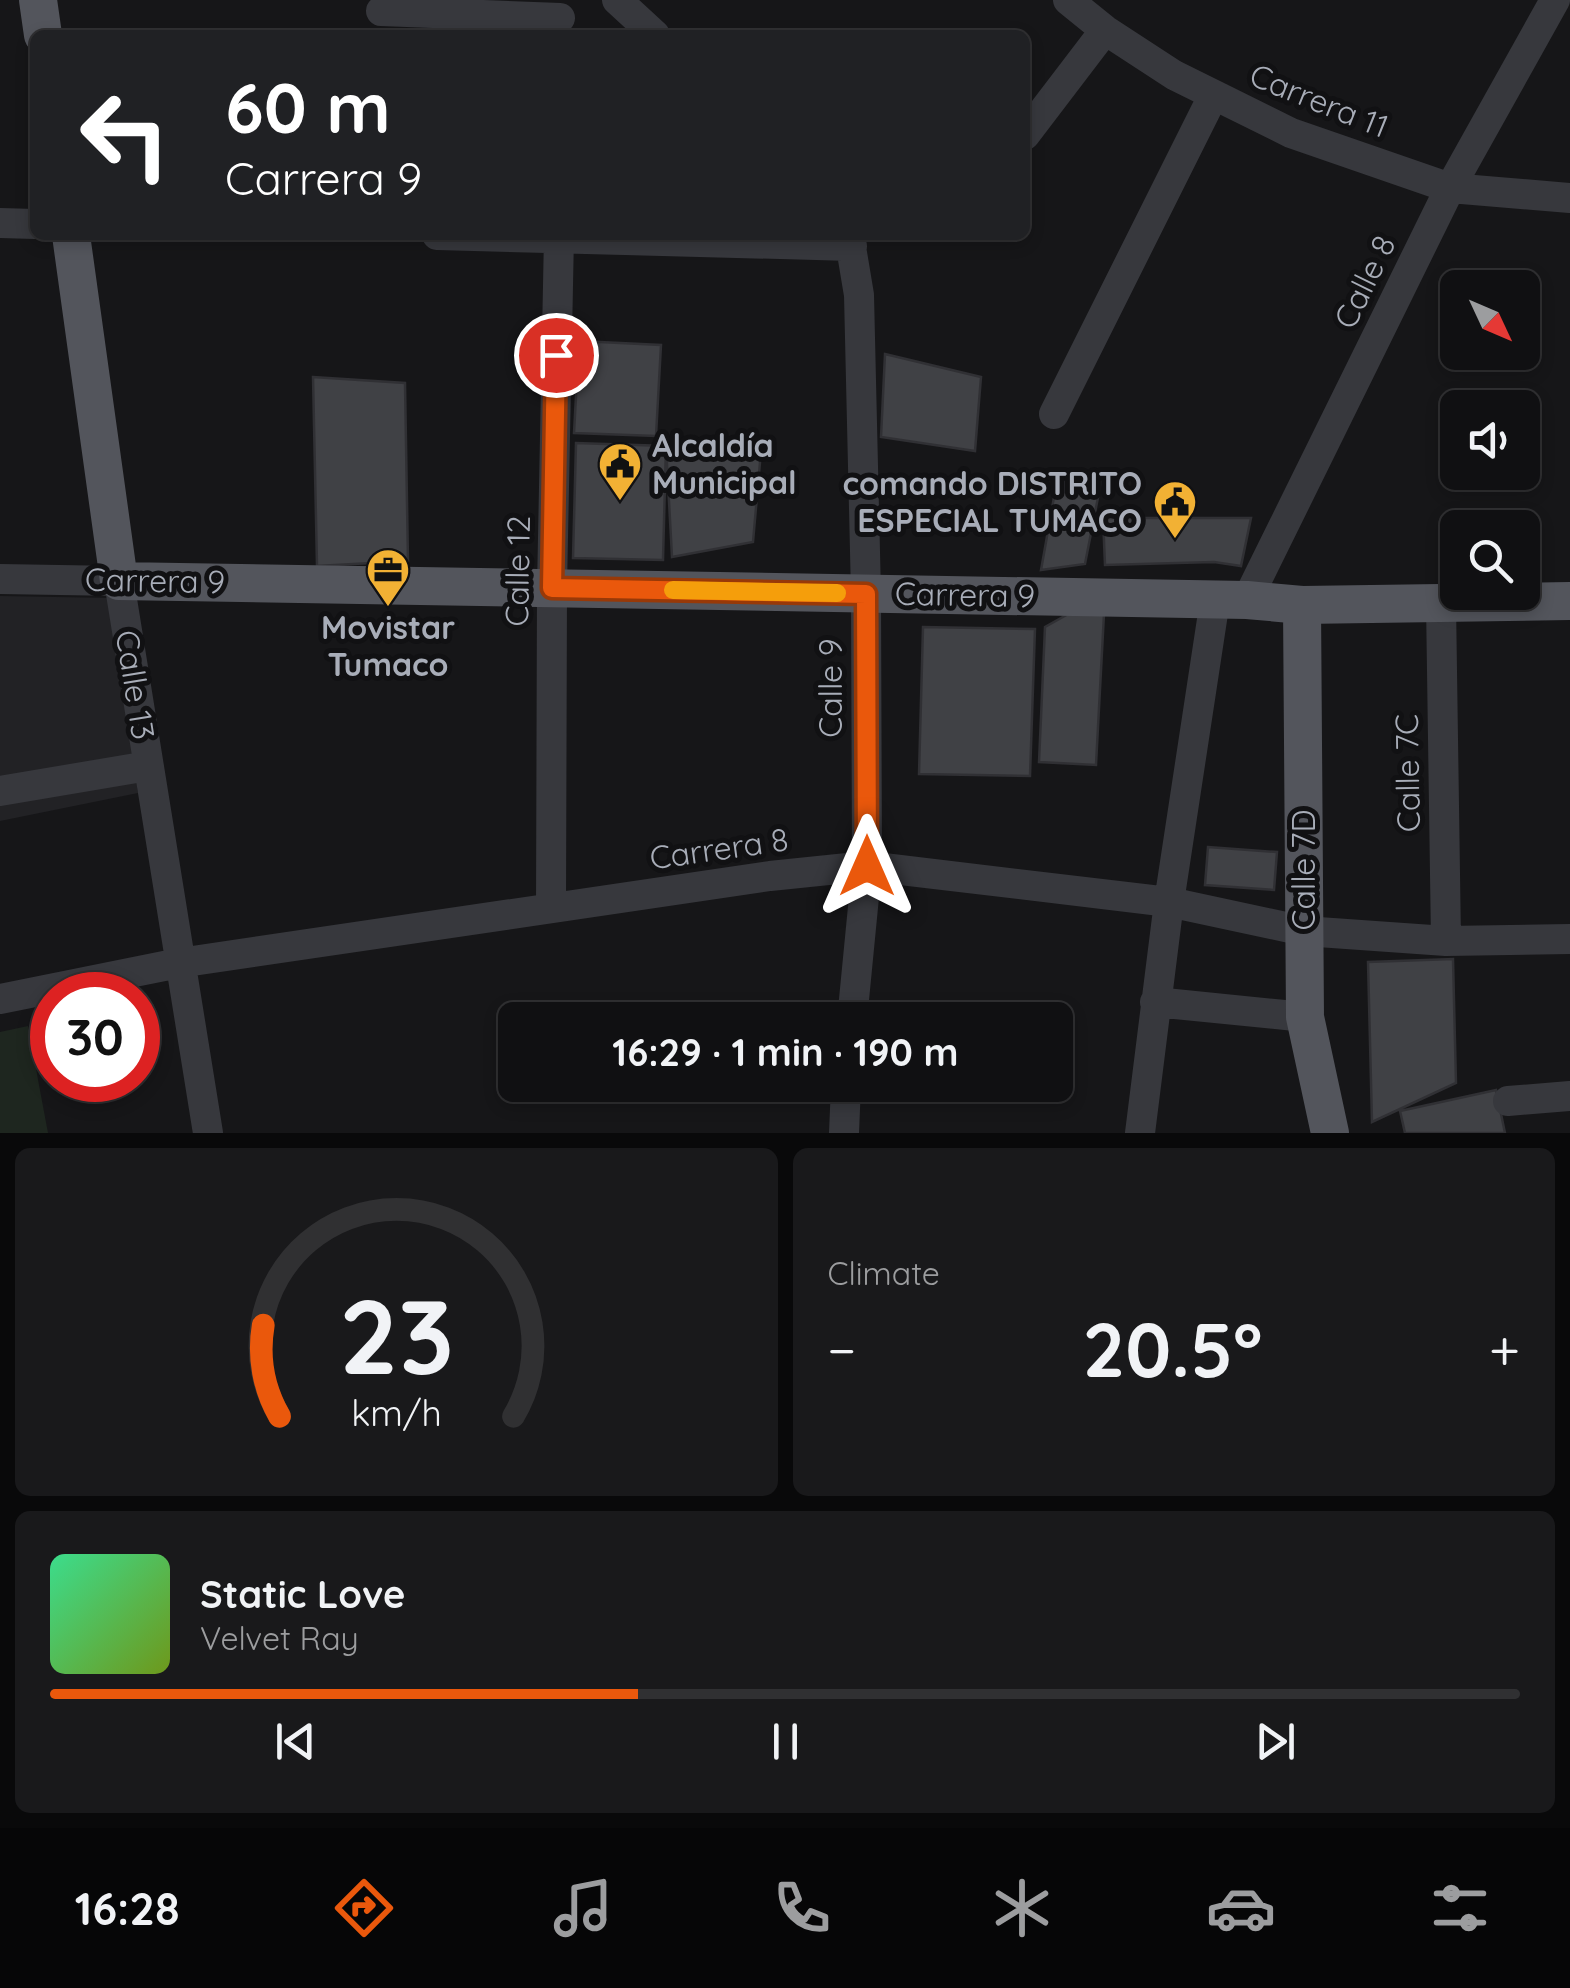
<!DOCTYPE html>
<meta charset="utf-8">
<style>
:root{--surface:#101012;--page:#19191b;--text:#f1f3f6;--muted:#9c9d9f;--line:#303032;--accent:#ea580c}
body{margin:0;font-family:Quicksand,sans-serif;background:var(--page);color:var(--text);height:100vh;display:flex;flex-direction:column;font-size:38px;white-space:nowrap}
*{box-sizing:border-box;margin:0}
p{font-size:32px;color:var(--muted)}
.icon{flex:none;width:55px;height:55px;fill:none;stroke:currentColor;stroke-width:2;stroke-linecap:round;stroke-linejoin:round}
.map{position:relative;height:1133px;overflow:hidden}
.details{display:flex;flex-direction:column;gap:15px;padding:15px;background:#09090a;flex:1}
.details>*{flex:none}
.top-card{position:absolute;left:30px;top:30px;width:1000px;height:210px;border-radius:15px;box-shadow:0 5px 15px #0003,0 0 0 2px var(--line);background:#202124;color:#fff;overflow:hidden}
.needle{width:65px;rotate:134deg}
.controls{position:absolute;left:1440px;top:270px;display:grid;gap:20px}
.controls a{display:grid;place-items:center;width:100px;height:100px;border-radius:15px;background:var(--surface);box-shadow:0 5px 15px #0003,0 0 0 2px var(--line);font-size:50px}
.speed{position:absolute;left:30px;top:972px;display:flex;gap:20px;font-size:50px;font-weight:700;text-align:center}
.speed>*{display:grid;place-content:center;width:130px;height:130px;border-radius:50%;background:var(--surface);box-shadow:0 5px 15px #0003,0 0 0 2px var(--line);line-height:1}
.speed .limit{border:15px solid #d22;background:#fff;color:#111}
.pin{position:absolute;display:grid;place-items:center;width:85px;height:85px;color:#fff;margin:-42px;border:5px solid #fff;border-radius:50%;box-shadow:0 2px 10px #0007}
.me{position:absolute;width:110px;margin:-55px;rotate:0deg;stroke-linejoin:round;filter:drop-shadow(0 0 8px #0008)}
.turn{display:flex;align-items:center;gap:35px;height:210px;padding:0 30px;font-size:45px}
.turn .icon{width:130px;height:130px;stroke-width:2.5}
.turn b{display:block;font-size:70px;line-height:85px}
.big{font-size:75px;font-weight:700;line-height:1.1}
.details .widget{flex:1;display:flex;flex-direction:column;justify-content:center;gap:15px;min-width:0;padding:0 35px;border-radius:15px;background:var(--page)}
.details .dial{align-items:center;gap:0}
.dial svg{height:260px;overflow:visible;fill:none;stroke:var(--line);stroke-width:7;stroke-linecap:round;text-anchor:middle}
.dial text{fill:var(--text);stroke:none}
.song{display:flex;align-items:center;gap:30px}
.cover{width:120px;height:120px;border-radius:15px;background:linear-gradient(135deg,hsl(150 70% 55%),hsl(80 70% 35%))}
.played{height:10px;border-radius:5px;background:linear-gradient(90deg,var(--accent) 40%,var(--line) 40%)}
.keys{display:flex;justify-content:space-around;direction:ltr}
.heat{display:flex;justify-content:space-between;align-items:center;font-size:55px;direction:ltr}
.details .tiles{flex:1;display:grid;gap:15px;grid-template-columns:1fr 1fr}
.widget:last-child{grid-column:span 2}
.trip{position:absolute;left:498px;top:1002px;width:575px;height:100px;border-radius:15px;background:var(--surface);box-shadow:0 5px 15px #0003,0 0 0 2px var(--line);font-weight:700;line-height:100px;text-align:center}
.tab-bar{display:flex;height:160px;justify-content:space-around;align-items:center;background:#060607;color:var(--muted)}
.tab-bar .icon{width:70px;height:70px}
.tab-bar .selected{color:var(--accent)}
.tab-bar b{font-size:45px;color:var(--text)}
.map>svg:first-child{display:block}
</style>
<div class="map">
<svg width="1570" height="1133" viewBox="0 0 1570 1133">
<rect width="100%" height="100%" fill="#161618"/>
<!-- built -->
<path fill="#222225" d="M 0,596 L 111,598 L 138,793 L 0,821 Z"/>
<!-- green -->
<path fill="#1e261f" d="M 28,1026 L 48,1133 L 0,1133 L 0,1032 Z"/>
<!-- building -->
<path fill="#404145" stroke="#303034" stroke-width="2.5" d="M 579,341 L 661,345 L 656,436 L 574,433 Z
M 885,354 L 981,377 L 975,451 L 881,437 Z
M 313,377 L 405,383 L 408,561 L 317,566 Z
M 576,443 L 666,446 L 663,560 L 573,558 Z
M 666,446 L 761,451 L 753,542 L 672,557 Z
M 1059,469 L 1088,474 L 1103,472 L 1085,564 L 1041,570 Z
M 1103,518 L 1251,518 L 1241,566 L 1214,562 L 1105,565 Z
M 1070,613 L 1104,614 L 1096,765 L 1039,762 L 1045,627 Z
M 923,627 L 1035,629 L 1030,776 L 919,774 Z
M 1208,847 L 1277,852 L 1274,890 L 1205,885 Z
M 1453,959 L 1456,1083 L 1372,1122 L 1368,962 Z
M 1496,1090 L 1505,1133 L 1405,1133 L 1400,1111 Z"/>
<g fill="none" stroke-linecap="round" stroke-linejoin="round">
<!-- minor -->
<path stroke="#37383d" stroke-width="30" d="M 617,0 L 655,35
M 1068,0 L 1105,30 L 1174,75 L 1291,133 L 1450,188 L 1570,198
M 381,11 L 560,18
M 1025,135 L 1105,30
M 0,223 L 35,224
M 437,235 L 852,246
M 849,235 L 859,295 L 866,594 L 867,866 L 852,1020
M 1054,414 L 1213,96
M 0,579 L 119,581 L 208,1133
M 1247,600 L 1450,188 L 1555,0
M 1441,603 L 1446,941
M 0,791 L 148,766
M 551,908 L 552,588 L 559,235
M 0,999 L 179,963 L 770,876 L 867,866 L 1169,902 L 1304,931 L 1446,941 L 1570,939
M 1155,1002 L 1305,1017
M 1508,1101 L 1570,1096
M 844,1133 L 846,1085
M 1140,1133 L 1169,902 L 1215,600"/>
<!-- major -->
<path stroke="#53555c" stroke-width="38" d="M 38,0 L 43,35
M 71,235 L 119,581 L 1247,600 L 1302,605 L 1570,601
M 1302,605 L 1305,1017 L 1330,1133"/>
</g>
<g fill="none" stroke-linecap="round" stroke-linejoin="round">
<!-- route casing -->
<g stroke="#983908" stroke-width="25">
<path id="route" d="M 556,355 L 552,588 L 866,594 L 867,866"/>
</g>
<!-- route -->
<use href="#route" stroke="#ea580c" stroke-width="18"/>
<!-- slow -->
<path stroke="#f59e0b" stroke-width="18" d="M 673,590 L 837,593"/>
</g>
<!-- icons -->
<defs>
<g id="civic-pin" transform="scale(2.25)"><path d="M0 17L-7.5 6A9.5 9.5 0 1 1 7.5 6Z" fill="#f2b134" stroke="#111113"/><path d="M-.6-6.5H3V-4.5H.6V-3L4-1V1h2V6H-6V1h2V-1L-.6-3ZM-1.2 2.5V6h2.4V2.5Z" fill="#111"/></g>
<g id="office-pin" transform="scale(2.25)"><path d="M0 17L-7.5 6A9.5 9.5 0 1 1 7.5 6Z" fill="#f2b134" stroke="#111113"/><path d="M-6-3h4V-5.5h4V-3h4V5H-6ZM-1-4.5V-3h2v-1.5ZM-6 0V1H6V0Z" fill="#111"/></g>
</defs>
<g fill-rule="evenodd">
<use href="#civic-pin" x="620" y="464"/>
<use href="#civic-pin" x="1175" y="502"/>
<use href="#office-pin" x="388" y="570"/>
</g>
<g text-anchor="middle" stroke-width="10" stroke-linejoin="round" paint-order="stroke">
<!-- street labels -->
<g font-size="32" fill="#a8adb8" stroke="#111113">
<text transform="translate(1319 101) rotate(22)" y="11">Carrera 11</text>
<text transform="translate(1365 282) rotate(-64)" y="11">Calle 8</text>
<text transform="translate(518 571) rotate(-89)" y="11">Calle 12</text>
<text transform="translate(155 581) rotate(1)" y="11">Carrera 9</text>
<text transform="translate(965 595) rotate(1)" y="11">Carrera 9</text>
<text transform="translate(135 685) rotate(81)" y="11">Calle 13</text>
<text transform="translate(831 688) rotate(-90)" y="11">Calle 9</text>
<text transform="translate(1408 773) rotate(-91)" y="11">Calle 7C</text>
<text transform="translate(719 849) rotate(-8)" y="11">Carrera 8</text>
<text transform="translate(1304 870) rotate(-90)" y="11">Calle 7D</text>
</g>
<!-- poi labels -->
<g font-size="32" font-weight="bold" fill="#a8adb8" stroke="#111113" text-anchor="start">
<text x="652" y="457">Alcaldía<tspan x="652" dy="37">Municipal</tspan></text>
<text x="1142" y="495" text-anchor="end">comando DISTRITO<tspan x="1142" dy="37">ESPECIAL TUMACO</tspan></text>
<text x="388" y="639" text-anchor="middle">Movistar<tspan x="388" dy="37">Tumaco</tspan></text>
</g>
</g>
</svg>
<div class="controls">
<a><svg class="needle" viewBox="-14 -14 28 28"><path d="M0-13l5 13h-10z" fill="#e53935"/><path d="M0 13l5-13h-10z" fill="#9c9d9f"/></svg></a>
<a><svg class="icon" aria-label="sound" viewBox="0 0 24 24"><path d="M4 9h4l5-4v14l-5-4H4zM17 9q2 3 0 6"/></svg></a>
<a><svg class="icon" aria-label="search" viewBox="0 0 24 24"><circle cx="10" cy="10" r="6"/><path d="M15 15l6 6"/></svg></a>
</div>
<div class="speed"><div class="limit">30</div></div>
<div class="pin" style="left:556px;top:355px;background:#d93025"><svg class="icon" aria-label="arrive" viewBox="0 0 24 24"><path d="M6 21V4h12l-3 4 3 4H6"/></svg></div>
<svg class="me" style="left:867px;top:866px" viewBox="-20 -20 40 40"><path d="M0-17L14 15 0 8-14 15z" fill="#ea580c" stroke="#fff" stroke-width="4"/></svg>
<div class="trip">16:29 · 1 min · 190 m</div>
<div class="top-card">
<div class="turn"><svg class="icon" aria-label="left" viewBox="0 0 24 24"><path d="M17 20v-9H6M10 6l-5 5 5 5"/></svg><div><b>60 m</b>Carrera 9</div></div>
</div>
</div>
<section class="details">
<div class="tiles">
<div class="widget dial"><svg viewBox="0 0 100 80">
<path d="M14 69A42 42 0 1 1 86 69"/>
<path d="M14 69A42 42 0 0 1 9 41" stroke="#ea580c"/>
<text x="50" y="56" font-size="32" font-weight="700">23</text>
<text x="50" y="72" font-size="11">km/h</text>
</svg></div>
<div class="widget"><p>Climate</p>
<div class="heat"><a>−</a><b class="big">20.5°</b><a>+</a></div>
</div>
<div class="widget">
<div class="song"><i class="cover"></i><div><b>Static Love</b><p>Velvet Ray</p></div></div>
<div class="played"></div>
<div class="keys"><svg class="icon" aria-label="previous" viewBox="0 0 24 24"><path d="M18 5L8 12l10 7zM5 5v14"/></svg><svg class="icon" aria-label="pause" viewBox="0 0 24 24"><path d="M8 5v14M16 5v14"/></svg><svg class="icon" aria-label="next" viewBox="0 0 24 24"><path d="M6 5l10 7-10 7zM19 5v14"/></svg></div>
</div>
</div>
</section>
<nav class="tab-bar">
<b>16:28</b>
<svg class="icon selected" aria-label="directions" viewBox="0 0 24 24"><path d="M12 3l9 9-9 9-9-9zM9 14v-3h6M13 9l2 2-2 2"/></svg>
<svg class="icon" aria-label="music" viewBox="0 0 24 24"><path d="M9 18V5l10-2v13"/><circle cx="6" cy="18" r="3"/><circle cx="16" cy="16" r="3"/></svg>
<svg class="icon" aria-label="phone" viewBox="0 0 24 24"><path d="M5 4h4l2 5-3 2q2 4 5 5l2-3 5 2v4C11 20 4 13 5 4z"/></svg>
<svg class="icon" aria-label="climate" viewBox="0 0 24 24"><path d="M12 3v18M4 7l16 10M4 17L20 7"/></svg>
<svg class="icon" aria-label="car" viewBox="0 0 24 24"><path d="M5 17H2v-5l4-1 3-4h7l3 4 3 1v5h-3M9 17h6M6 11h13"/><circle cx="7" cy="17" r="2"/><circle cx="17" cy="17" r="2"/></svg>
<svg class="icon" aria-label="filters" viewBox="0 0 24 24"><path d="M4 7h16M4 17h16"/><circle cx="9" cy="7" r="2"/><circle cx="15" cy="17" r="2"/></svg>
</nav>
